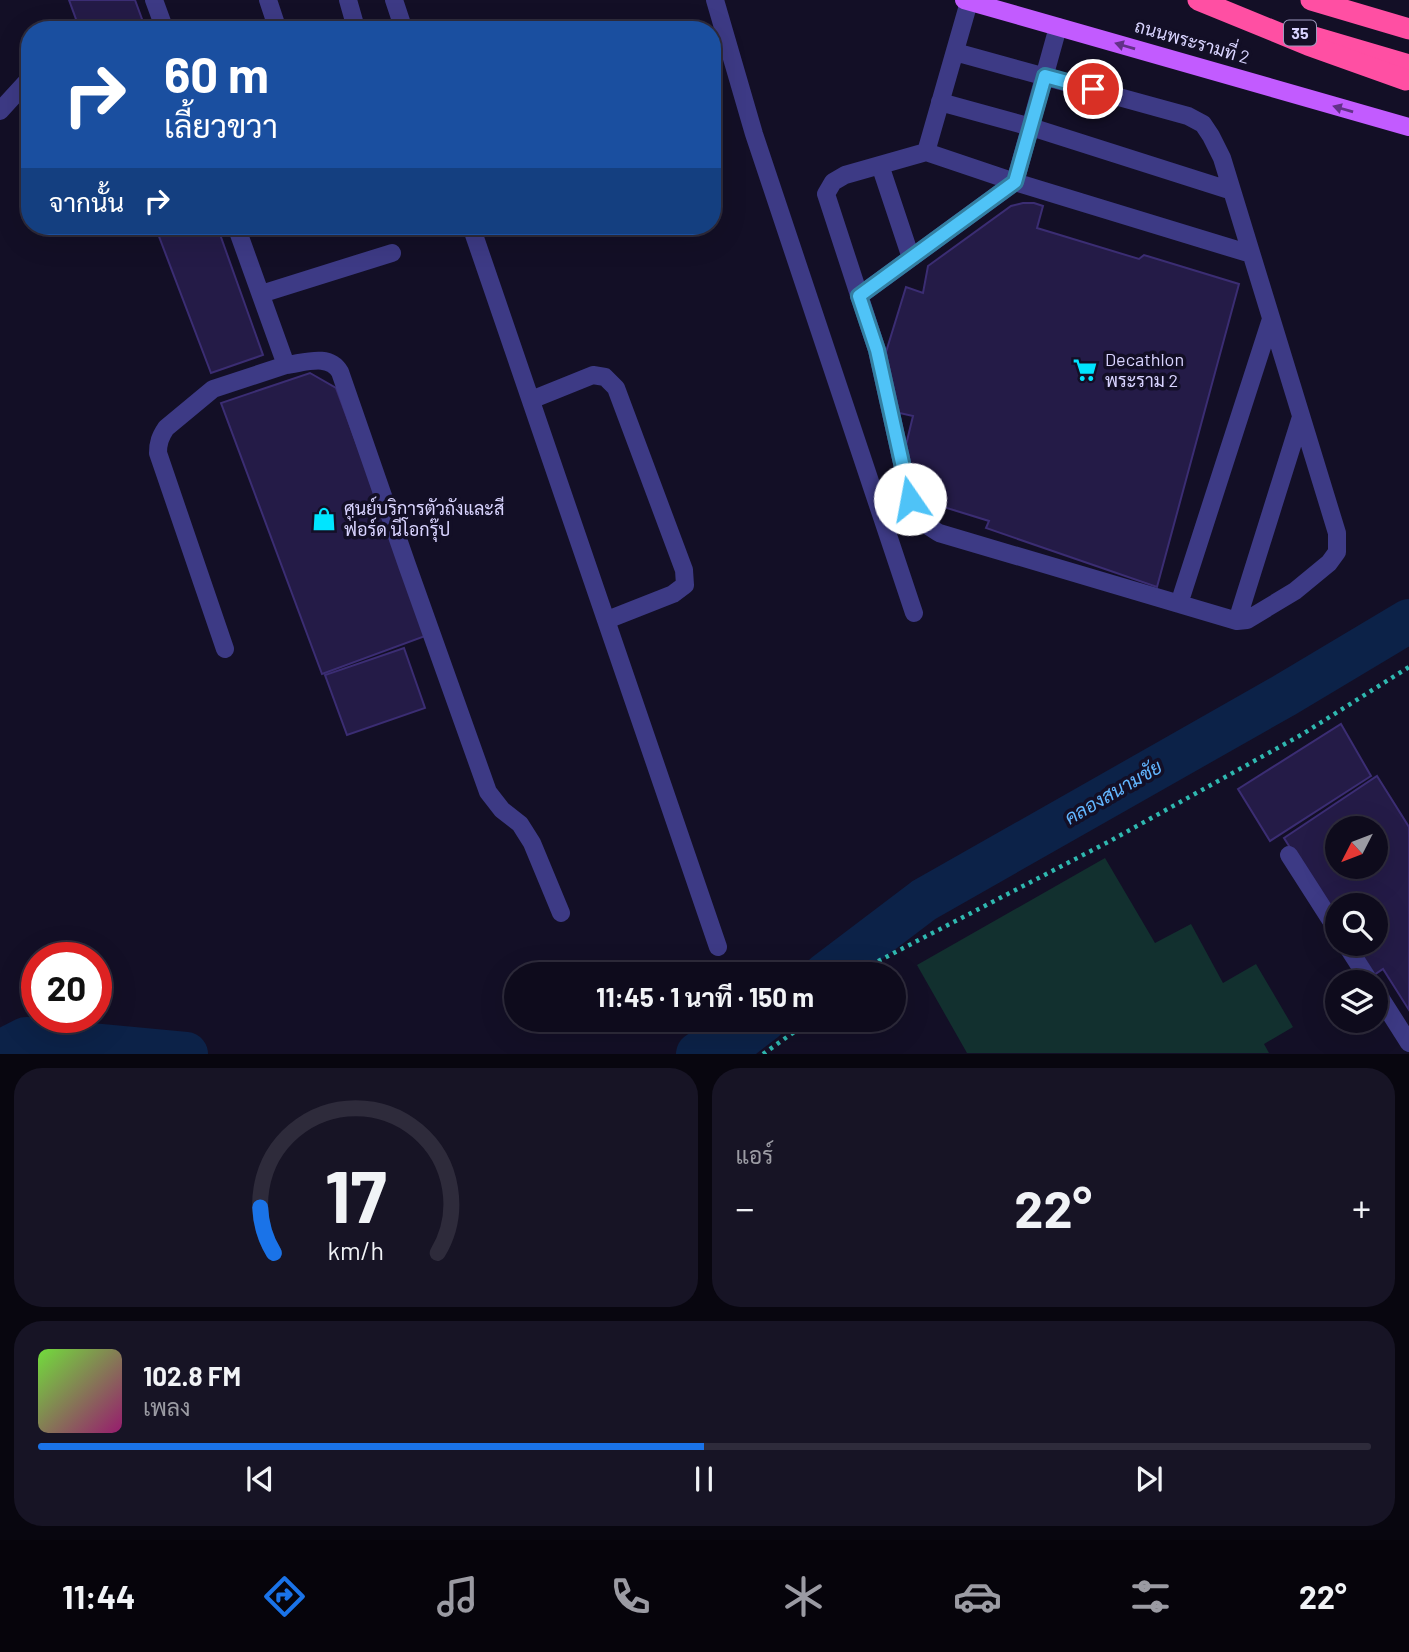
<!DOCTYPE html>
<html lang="th">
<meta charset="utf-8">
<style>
:root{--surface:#0e0b1c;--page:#171425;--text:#f1f3f6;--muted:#9b9ba3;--line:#2e2b3b;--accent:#1a73e8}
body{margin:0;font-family:Barlow,Sarabun,sans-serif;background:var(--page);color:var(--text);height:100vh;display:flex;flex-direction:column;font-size:26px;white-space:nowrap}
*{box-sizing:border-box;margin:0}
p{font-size:23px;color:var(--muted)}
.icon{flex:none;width:38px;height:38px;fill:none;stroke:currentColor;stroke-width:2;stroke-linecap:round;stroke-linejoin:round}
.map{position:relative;height:1054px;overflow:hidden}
.details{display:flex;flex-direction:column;gap:14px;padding:14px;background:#08060f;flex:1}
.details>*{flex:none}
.top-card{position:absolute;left:21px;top:21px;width:700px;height:214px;border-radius:28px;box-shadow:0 7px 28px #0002,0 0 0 2px var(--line);background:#1a4fa0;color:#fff;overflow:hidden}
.needle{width:46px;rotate:228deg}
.tools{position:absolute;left:1325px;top:816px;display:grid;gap:14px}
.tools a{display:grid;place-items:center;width:63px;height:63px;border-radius:50%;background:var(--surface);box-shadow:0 7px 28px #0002,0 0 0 2px var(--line);font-size:35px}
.speed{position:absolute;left:21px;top:942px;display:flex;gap:14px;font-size:35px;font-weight:700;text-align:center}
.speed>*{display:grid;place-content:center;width:91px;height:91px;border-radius:50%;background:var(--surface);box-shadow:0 7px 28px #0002,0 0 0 2px var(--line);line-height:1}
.speed .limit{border:10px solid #d22;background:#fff;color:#111}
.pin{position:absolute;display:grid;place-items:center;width:60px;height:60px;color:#fff;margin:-30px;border:4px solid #fff;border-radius:50%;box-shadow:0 2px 7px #0007}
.me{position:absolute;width:77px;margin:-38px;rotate:348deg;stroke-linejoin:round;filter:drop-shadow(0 0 5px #0008)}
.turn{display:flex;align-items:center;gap:24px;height:147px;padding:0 28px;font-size:32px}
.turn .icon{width:91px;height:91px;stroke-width:2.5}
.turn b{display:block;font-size:49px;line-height:60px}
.then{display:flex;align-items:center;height:66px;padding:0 28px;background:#0003;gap:14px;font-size:26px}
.big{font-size:52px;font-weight:700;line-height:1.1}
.details .tile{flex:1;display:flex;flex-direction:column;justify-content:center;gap:10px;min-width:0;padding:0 24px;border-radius:28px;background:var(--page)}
.details .dial{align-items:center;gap:0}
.dial svg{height:182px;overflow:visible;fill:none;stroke:var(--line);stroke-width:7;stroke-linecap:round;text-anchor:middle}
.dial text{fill:var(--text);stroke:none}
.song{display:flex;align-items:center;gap:21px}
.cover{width:84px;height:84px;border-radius:10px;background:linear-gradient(135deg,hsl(100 70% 55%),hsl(320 70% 35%))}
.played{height:7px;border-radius:4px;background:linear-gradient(90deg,var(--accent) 50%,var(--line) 50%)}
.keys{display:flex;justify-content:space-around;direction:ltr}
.heat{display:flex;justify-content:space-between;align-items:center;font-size:38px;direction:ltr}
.details .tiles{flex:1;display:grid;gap:14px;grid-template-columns:1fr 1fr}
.tile:last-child{grid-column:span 2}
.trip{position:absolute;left:504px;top:962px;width:402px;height:70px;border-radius:35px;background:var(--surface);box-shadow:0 7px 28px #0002,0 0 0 2px var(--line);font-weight:700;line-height:70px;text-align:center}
.menu{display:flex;height:112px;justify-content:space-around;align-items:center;background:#06040b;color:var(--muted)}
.menu .icon{width:49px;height:49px}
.menu .on{color:var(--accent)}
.menu b{font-size:32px;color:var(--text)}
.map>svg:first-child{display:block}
</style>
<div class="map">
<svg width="1409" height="1054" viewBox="0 0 1409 1054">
<rect width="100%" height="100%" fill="#130f26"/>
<!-- green -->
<path fill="#12302f" d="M 1105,858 L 1155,943 L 1191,924 L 1223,983 L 1256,964 L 1293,1027 L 1264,1044 L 1269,1053 L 967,1053 L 917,965 Z"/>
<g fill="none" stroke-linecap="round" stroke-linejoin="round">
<!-- river -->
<path stroke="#0c2248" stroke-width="44" d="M 825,975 L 924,900 L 1285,695 L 1409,621
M 0,1052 L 26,1039 L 186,1054
M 698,1054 L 733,1044 L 764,1020"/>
</g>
<!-- building -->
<path fill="#241b47" stroke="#3b2d73" stroke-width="2" fill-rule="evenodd" d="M 69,0 L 135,0 L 146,30 L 80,30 Z
M 1023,203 L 1034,203 L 1043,206 L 1037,228 L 1139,259 L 1144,255 L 1239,284 L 1157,587 L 986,528 L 989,521 L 921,500 L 924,486 L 915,483 L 905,449 L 913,416 L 895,412 L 886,352 L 906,287 L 923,293 L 928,266 L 1011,206 Z
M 155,226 L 217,226 L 263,355 L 211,373 Z
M 310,373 L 336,388 L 428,635 L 322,674 L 221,403 Z
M 404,648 L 425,708 L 347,735 L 325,675 Z
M 1341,724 L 1371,776 L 1270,841 L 1238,789 Z
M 1377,776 L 1409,827 L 1409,1010 L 1383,969 L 1371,977 L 1350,943 L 1376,943 L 1376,905 L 1337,905 L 1337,922 L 1284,838 ZM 1337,828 L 1376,828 L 1376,866 L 1337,866 Z"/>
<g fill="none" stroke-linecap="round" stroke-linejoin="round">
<!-- path -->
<path stroke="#2fb8b0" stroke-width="4.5" stroke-dasharray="3.5 5" stroke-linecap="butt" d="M 857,975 L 863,969 L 1110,841 L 1301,735 L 1409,667
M 763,1054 L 811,1020"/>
<!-- minor -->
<path stroke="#3d3a85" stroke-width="18" d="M 154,0 L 165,30
M 268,0 L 278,30
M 348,0 L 354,21 L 353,30
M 394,0 L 404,30
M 715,0 L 754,134 L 914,613
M 73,30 L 74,29
M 955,52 L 1188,116 L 1203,124 L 1211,136 L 1222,158 L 1337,533 L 1337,552 L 1329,563 L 1295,591 L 1247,620 L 1237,621 L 939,533 L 925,524 L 910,499 L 877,350 L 826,194 L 833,182 L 845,175 L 926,152 L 1015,182 L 1251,254
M 940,102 L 1031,127 L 1232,191
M 0,111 L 30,78
M 926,152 L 969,2
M 880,165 L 911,258
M 471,226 L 718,947
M 261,294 L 392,253
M 859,296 L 1015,182 L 1058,27
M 286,365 C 304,363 329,353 340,372 L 407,565 L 488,792 L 502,810 L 520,824 L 532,843 L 561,913
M 531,400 L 593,375 L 605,377 L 616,388 L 684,570 L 685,585 L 673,594 L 607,620
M 1179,604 L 1271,319
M 1237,621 L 1301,417
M 225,649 L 158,453 C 158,443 160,437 166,428 L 213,389 L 286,365 L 236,226
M 1289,855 L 1337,930
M 1345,943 L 1370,982
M 1376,991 L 1409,1043"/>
<!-- major -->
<path stroke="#c25bff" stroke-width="18" d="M 964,0 L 1409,127"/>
<!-- highway -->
<path stroke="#ff4fa3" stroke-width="21" d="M 1311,0 L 1409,29
M 1304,34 L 1409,65"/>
<!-- highway-bridge -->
<path stroke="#ff4fa3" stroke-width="21" d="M 1198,0 L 1308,45 L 1406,80"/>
</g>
<!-- one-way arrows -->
<defs><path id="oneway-solid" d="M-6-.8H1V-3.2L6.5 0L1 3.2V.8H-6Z" transform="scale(1.75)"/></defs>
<g fill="#623188">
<use href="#oneway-solid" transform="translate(1125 46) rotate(-164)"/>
<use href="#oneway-solid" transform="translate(1343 109) rotate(-164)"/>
</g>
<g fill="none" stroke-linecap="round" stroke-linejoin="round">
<!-- route casing -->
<g stroke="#337fa1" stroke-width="18">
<path id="route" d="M 910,499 L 877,350 L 859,296 L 1015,182 L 1045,76 L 1093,89"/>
</g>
<!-- route -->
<use href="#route" stroke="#4fc3f7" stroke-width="12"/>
</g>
<!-- icons -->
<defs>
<g id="supermarket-bare" transform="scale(1.89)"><path d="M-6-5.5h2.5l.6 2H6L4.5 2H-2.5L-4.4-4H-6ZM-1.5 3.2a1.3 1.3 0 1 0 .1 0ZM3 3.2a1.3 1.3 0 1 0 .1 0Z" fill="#00e5ff" stroke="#130f26" stroke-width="2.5" paint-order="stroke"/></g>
<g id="shop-bare" transform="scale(1.89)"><path d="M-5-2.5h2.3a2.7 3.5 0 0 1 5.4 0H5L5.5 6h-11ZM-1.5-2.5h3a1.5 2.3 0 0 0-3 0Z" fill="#00e5ff" stroke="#130f26" stroke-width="2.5" paint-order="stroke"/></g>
</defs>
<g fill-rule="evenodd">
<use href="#supermarket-bare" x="1085" y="370"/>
<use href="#shop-bare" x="324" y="519"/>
</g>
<g text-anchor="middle" stroke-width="7" stroke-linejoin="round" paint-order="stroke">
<!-- shield labels -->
<rect fill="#130f26" stroke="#9e99be" stroke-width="2" x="1284" y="20.5" width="32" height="25" rx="5"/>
<g font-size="16" font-weight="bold" fill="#d9d4ff">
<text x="1300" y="39">35</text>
</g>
<!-- street labels -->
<g font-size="18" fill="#d9d4ff" stroke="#130f26">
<text transform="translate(1192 42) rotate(16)" y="6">ถนนพระรามที่ 2</text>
</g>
<!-- poi labels -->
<g font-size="18" fill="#d9d4ff" stroke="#130f26" text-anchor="start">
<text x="1105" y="366">Decathlon<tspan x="1105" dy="21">พระราม 2</tspan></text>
<text x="344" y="515">ศูนย์บริการตัวถังและสี<tspan x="344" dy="21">ฟอร์ด นีโอกรุ๊ป</tspan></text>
</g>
<!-- water labels -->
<g font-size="19" font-style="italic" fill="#62b6ff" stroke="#130f26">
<text transform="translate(1113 792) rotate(-30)" y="7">คลองสนามชัย</text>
</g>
</g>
</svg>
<div class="tools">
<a><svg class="needle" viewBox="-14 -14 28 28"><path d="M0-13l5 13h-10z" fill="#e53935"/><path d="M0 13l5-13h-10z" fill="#9b9ba3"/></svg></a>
<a><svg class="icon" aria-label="search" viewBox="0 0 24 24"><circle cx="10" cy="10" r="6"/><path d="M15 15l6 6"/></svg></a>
<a><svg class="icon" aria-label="layers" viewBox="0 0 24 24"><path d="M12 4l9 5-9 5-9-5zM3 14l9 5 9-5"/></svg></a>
</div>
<div class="speed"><div class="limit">20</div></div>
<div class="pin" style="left:1093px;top:89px;background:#d93025"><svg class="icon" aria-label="arrive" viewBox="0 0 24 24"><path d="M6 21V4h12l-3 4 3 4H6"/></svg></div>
<svg class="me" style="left:910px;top:499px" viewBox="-20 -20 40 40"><circle r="19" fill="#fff"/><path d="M0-13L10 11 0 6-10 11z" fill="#4fc3f7"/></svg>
<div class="trip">11:45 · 1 นาที · 150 m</div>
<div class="top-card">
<div class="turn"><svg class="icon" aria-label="right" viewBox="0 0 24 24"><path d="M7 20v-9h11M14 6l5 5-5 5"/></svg><div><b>60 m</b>เลี้ยวขวา</div></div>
<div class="then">จากนั้น<svg class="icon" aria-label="right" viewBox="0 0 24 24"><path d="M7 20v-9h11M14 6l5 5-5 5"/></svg></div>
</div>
</div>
<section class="details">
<div class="tiles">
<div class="tile dial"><svg viewBox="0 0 100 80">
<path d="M14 69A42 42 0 1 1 86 69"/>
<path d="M14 69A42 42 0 0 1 8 49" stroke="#1a73e8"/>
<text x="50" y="56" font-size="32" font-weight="700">17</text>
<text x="50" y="72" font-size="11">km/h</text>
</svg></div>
<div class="tile"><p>แอร์</p>
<div class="heat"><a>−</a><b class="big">22°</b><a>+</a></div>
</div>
<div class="tile">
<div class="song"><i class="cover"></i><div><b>102.8 FM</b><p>เพลง</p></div></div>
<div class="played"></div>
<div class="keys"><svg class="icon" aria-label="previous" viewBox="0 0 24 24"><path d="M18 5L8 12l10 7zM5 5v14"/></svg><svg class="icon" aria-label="pause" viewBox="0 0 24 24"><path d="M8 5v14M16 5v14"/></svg><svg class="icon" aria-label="next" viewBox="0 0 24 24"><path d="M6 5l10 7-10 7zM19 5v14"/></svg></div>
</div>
</div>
</section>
<nav class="menu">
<b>11:44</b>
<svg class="icon on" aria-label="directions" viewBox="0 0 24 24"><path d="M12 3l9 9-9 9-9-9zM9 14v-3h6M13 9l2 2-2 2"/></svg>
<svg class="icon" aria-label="music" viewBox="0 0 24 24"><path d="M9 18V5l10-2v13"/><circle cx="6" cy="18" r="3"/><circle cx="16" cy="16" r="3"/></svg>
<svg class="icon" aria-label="phone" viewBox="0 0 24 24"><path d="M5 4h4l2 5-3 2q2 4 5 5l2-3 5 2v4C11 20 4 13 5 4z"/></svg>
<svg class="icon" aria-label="climate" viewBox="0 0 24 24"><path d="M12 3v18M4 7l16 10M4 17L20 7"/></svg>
<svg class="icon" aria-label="car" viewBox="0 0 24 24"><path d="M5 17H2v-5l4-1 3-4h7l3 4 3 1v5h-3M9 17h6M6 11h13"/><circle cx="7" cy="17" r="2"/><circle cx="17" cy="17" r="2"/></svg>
<svg class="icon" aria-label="filters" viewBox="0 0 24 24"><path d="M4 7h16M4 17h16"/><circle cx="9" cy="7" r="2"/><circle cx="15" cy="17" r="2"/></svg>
<b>22°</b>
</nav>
